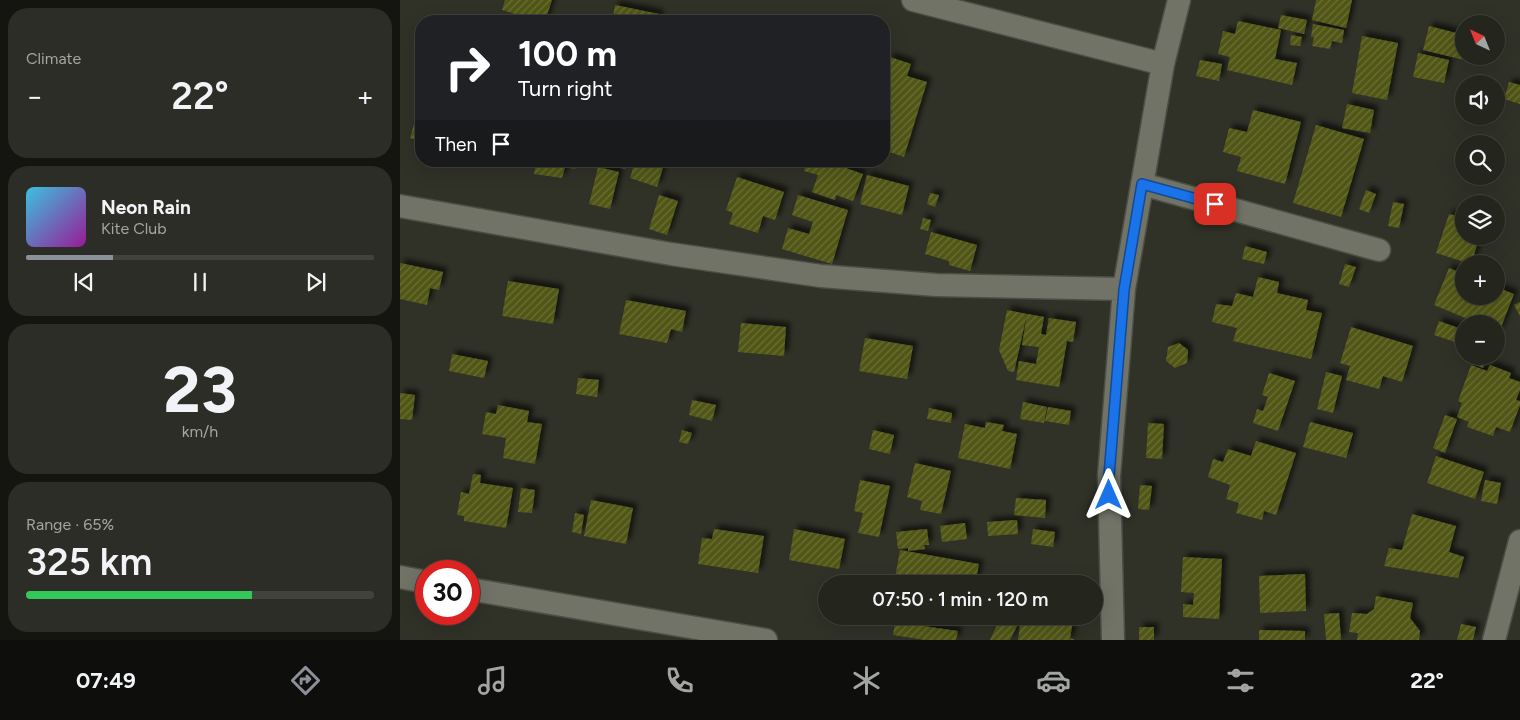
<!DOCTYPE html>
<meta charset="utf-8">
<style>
:root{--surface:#24251d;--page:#2c2d26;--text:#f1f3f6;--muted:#a3a5a4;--line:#41423b;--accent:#8c9099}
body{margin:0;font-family:Figtree,sans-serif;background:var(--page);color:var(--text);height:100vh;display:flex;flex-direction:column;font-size:19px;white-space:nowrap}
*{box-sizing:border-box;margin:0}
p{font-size:16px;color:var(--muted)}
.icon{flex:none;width:28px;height:28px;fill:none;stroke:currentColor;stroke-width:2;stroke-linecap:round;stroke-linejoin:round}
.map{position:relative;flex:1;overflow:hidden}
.sheet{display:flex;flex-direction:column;gap:8px;padding:8px;background:#141410;width:400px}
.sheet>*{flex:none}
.hud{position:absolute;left:15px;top:15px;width:475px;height:152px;border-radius:20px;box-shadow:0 5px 20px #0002,0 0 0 1px var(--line);background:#202124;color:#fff;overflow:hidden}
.needle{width:32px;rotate:317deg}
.buttons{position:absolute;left:1055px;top:15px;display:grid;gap:10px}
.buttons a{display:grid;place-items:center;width:50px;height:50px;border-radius:50%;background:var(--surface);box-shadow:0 5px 20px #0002,0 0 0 1px var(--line);font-size:25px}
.speed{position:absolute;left:15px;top:560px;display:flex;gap:10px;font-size:25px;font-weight:700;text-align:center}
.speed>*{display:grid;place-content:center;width:65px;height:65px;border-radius:50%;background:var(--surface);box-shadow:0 5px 20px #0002,0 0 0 1px var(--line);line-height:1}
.speed .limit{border:8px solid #d22;background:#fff;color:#111}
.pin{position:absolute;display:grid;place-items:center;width:42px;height:42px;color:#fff;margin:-21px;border-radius:10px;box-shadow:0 2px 8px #0006}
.me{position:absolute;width:55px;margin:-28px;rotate:0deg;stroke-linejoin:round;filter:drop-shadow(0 0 4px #0008)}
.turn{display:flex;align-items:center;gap:18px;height:105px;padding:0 20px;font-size:22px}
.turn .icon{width:65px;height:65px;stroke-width:2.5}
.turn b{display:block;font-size:35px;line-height:42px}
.then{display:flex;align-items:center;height:48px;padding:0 20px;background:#0003;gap:10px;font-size:19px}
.big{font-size:38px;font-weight:600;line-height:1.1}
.sheet .widget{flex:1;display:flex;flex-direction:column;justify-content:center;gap:8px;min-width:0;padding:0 18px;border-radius:20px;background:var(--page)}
.sheet .dial{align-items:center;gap:0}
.dial b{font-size:65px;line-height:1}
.song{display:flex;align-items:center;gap:15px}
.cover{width:60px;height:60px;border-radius:8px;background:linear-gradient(135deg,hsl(190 70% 55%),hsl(300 70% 35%))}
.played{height:5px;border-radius:2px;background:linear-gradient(90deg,var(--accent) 25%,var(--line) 25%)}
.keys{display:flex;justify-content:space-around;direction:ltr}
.heat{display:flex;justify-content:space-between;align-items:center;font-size:28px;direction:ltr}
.charge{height:8px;border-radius:4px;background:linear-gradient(90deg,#34c759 65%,var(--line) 0)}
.trip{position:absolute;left:418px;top:575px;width:285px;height:50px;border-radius:25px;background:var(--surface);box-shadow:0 5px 20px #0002,0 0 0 1px var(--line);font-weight:600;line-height:50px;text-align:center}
.menu{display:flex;height:80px;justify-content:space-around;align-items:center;background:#0e0f0c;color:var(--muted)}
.menu .icon{width:35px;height:35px}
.menu .on{color:var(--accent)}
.menu b{font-size:22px;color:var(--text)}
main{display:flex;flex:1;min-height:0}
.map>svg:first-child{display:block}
</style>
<main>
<section class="sheet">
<div class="widget"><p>Climate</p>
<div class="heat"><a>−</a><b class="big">22°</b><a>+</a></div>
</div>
<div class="widget">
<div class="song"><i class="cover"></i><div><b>Neon Rain</b><p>Kite Club</p></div></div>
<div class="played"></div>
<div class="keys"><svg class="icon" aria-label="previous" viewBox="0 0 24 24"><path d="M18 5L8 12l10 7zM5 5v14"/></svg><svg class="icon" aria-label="pause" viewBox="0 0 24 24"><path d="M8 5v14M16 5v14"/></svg><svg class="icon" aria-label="next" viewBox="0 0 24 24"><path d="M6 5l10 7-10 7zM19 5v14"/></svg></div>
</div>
<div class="widget dial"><b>23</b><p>km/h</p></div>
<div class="widget"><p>Range · 65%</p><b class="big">325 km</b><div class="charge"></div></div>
</section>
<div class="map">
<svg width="1120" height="640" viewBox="0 0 1120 640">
<defs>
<pattern id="building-hatch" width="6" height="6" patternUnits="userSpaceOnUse" patternTransform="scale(1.25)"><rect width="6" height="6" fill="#515716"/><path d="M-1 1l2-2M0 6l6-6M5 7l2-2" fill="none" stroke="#6a7038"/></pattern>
<filter id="shadow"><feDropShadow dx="4.5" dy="-4.5" stdDeviation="2.5" flood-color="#0009"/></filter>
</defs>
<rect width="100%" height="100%" fill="#303127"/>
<!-- building -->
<path fill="url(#building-hatch)" filter="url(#shadow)" d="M 105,0 L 152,0 L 145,21 L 138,21 L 102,10 Z
M 916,0 L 952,0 L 946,28 L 912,20 Z
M 215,5 L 259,14 L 258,21 L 212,21 Z
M 881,15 L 907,20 L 904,34 L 878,28 Z
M 838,21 L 881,30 L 875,59 L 897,63 L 892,85 L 827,70 L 830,57 L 818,54 L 823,31 L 835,34 Z
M 913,24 L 944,30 L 942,43 L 932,41 L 930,49 L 912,46 L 914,37 L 911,37 Z
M 1029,26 L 1064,35 L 1064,56 L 1079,56 L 1077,63 L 1023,50 Z
M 891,35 L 902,37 L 900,46 L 890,45 Z
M 962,36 L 998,43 L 987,100 L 952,93 Z
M 1018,53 L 1049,60 L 1044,83 L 1013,77 Z
M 490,57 L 511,64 L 507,76 L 527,82 L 504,157 L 484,150 L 484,127 L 486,128 L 492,111 L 484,108 L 484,68 L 486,69 Z
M 800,60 L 822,64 L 819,81 L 796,76 Z
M 1109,82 L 1120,85 L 1120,104 L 1104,99 Z
M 21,99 L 21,141 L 10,138 Z
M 947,104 L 974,110 L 970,133 L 942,128 Z
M 853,110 L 901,122 L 885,184 L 837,171 L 841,157 L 823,152 L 829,128 L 847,132 Z
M 916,125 L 964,139 L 941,217 L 893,203 Z
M 137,161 L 177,161 L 175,169 L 165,167 L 162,178 L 134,174 Z
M 197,161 L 227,161 L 225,169 Z
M 235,161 L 265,161 L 257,187 L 230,178 Z
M 407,161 L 441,161 L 440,166 L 463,174 L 453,201 L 436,195 L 435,200 L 412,192 L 418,175 L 404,171 Z
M 198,167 L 219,172 L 210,209 L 189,204 Z
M 467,175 L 509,186 L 502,215 L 460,204 Z
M 337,177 L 384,192 L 375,220 L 363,216 L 358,233 L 329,224 L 333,213 L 326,210 Z
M 966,190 L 976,194 L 969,213 L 959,209 Z
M 530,193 L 539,195 L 535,207 L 527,204 Z
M 259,195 L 278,201 L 267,235 L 249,229 Z
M 398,195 L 448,210 L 432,264 L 382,249 L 388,228 L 409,234 L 413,222 L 392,215 Z
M 993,202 L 1004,204 L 999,228 L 988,226 Z
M 1049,214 L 1064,218 L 1064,236 L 1080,236 L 1071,264 L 1036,253 Z
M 523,218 L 531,220 L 528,231 L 520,229 Z
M 531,232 L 577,245 L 570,271 L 549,265 L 549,261 L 525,254 Z
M 845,246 L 867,252 L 864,264 L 842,259 Z
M 0,263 L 43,272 L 39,290 L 30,288 L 27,305 L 0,299 Z
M 945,264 L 956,267 L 949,287 L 939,284 Z
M 1049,268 L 1064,274 L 1064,296 L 1096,296 L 1096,287 L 1114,294 L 1099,332 L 1096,331 L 1096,324 L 1080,324 L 1034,305 Z
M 858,277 L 879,282 L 877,293 L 908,300 L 906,310 L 922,313 L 911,359 L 833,341 L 837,328 L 812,322 L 816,304 L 832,306 L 836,293 L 853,297 Z
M 108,281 L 159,289 L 153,324 L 102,316 Z
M 226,300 L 286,311 L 282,332 L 271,329 L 267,343 L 219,334 Z
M 1120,302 L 1120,316 L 1114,305 Z
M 607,310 L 627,314 L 614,372 L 608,371 L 599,350 Z
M 627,314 L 644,317 L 641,334 L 646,335 L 649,318 L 676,322 L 673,342 L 667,341 L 659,387 L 616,380 L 619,361 L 636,364 L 639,347 L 622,345 Z
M 1039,321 L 1064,330 L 1064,345 L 1034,335 Z
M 341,323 L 386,327 L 384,356 L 338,352 Z
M 951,327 L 1013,346 L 1002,382 L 983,376 L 979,389 L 946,380 L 950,366 L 940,363 Z
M 465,338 L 513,346 L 507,379 L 459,371 Z
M 779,343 L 788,350 L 787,363 L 775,368 L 766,361 L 768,347 Z
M 52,354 L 88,361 L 84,378 L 49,371 Z
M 1071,356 L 1089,356 L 1083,368 L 1069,362 Z
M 1071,365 L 1087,371 L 1090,365 L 1111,373 L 1109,378 L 1120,382 L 1120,390 L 1116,400 L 1120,401 L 1120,405 L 1110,432 L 1096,427 L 1093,436 L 1067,427 L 1069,422 L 1057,417 L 1062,403 L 1058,401 Z
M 926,372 L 942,376 L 933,413 L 917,409 Z
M 869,373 L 895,381 L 878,431 L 853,423 L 857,409 L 863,411 L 868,397 L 862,395 Z
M 178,378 L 199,380 L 197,397 L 176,394 Z
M 0,393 L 15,395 L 12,420 L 0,419 Z
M 292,400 L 316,405 L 312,421 L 289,415 Z
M 623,402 L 647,407 L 644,423 L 620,419 Z
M 98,405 L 129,411 L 127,422 L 142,424 L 135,464 L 103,458 L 106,438 L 82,434 L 86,412 L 96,414 Z
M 648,407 L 671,411 L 669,425 L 645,421 Z
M 529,408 L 552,413 L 551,423 L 527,419 Z
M 1045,415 L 1057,419 L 1045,453 L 1033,448 Z
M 586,422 L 604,425 L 602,431 L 617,434 L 610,469 L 558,458 L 565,424 L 585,428 Z
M 910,422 L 953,433 L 946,458 L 903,447 Z
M 748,423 L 764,424 L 762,459 L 746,458 Z
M 282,430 L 292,433 L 288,444 L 279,442 Z
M 473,430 L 494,435 L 490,454 L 469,449 Z
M 856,441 L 896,453 L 876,515 L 864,511 L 862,520 L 836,513 L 839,503 L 826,499 L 830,485 L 808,477 L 813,459 L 823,462 L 828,449 L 851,456 Z
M 1036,456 L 1084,472 L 1075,499 L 1027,483 Z
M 515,463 L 551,471 L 541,514 L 520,510 L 522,501 L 507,497 Z
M 73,474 L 81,475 L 80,483 L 113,488 L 106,528 L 64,521 L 64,516 L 57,515 L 61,492 L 69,494 Z
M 460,480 L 490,486 L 479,537 L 458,533 L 463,513 L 454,511 Z
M 1085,480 L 1101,483 L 1097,504 L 1081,501 Z
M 740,485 L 752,486 L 749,510 L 738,509 Z
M 121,488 L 135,490 L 132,513 L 118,512 Z
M 616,498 L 646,500 L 645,518 L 614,515 Z
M 191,500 L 233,508 L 226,544 L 184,536 Z
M 175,513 L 184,515 L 181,534 L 172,532 Z
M 1012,514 L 1056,526 L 1049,552 L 1064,557 L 1058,578 L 984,566 L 989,548 L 1002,550 Z
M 617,520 L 618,534 L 588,536 L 587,522 Z
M 565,523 L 567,539 L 542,542 L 540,526 Z
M 314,529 L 364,536 L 358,573 L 298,564 L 302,538 L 312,539 Z
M 394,529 L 445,539 L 439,569 L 389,560 Z
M 527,529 L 529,545 L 524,545 L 525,549 L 508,551 L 508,548 L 498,549 L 496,532 Z
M 633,529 L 655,532 L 653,547 L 631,544 Z
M 500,550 L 579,564 L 575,584 L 523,584 L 495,578 Z
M 783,557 L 822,559 L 819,619 L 783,617 L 783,604 L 793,605 L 794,593 L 781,592 Z
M 905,574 L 906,611 L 860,613 L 859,576 Z
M 976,596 L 1013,603 L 1010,618 L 1020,631 L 1019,640 L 957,640 L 958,633 L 949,632 L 952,613 L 967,614 L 974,609 Z
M 939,613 L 941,640 L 926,640 L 924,614 Z
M 601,616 L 622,616 L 610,640 L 590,640 Z
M 636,616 L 674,616 L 670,638 L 675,640 L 618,640 L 621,618 L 636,620 Z
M 495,622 L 558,631 L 556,640 L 525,640 L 493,635 Z
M 1061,624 L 1076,627 L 1073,640 L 1057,640 Z
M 739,627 L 754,627 L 754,640 L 739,640 Z
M 859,630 L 905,631 L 905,640 L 859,640 Z"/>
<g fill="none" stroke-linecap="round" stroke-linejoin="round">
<!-- minor casing -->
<g stroke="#4c4d45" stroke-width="25">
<path id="minor" d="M 513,0 L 763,64
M 742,184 L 979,250
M 0,206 L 271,254 L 421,276 L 536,285 L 724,289
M 0,577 L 26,582
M 69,589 L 366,640
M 713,640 L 709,476 L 724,289 L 763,64 L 779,0
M 1094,640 L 1120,541"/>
</g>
<!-- minor -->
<use href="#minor" stroke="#717367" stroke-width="22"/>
</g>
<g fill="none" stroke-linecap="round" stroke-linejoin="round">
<!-- route casing -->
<g stroke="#114b97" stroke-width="12">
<path id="route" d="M 709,495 L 709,476 L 724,290 L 742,184 L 815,204"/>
</g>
<!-- route -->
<use href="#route" stroke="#1a73e8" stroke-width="9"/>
</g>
</svg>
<div class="buttons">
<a><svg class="needle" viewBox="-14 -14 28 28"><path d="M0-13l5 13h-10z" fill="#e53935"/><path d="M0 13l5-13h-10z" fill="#a3a5a4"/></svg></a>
<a><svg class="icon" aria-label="sound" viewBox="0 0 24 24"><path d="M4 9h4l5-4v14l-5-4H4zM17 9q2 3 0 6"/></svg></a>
<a><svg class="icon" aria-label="search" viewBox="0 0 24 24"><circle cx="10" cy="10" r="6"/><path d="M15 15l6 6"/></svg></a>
<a><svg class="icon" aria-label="layers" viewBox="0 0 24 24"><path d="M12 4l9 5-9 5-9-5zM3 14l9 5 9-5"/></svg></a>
<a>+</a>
<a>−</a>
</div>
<div class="speed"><div class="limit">30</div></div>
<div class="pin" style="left:815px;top:204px;background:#d93025"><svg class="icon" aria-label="arrive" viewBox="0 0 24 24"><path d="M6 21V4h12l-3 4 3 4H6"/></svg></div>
<svg class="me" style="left:709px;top:495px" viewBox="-20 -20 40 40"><path d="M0-17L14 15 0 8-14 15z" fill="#1a73e8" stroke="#fff" stroke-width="4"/></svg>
<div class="trip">07:50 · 1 min · 120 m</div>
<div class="hud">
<div class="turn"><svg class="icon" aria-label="right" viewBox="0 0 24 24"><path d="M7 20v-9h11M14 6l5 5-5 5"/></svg><div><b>100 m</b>Turn right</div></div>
<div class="then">Then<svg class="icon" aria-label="arrive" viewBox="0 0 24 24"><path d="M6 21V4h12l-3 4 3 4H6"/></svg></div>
</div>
</div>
</main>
<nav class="menu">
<b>07:49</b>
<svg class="icon on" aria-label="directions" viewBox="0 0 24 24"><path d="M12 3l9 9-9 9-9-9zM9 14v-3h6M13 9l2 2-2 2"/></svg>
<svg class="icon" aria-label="music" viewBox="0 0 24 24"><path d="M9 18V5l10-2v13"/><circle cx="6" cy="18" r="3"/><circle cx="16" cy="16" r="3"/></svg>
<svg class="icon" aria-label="phone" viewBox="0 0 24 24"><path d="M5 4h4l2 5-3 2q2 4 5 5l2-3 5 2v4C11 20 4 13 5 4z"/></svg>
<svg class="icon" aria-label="climate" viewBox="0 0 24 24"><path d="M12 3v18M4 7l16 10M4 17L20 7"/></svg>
<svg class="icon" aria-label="car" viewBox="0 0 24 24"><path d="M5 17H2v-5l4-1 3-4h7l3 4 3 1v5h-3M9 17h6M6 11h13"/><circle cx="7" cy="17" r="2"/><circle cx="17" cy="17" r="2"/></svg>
<svg class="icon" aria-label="filters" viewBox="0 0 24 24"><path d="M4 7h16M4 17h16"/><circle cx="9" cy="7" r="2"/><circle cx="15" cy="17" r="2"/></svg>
<b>22°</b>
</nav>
